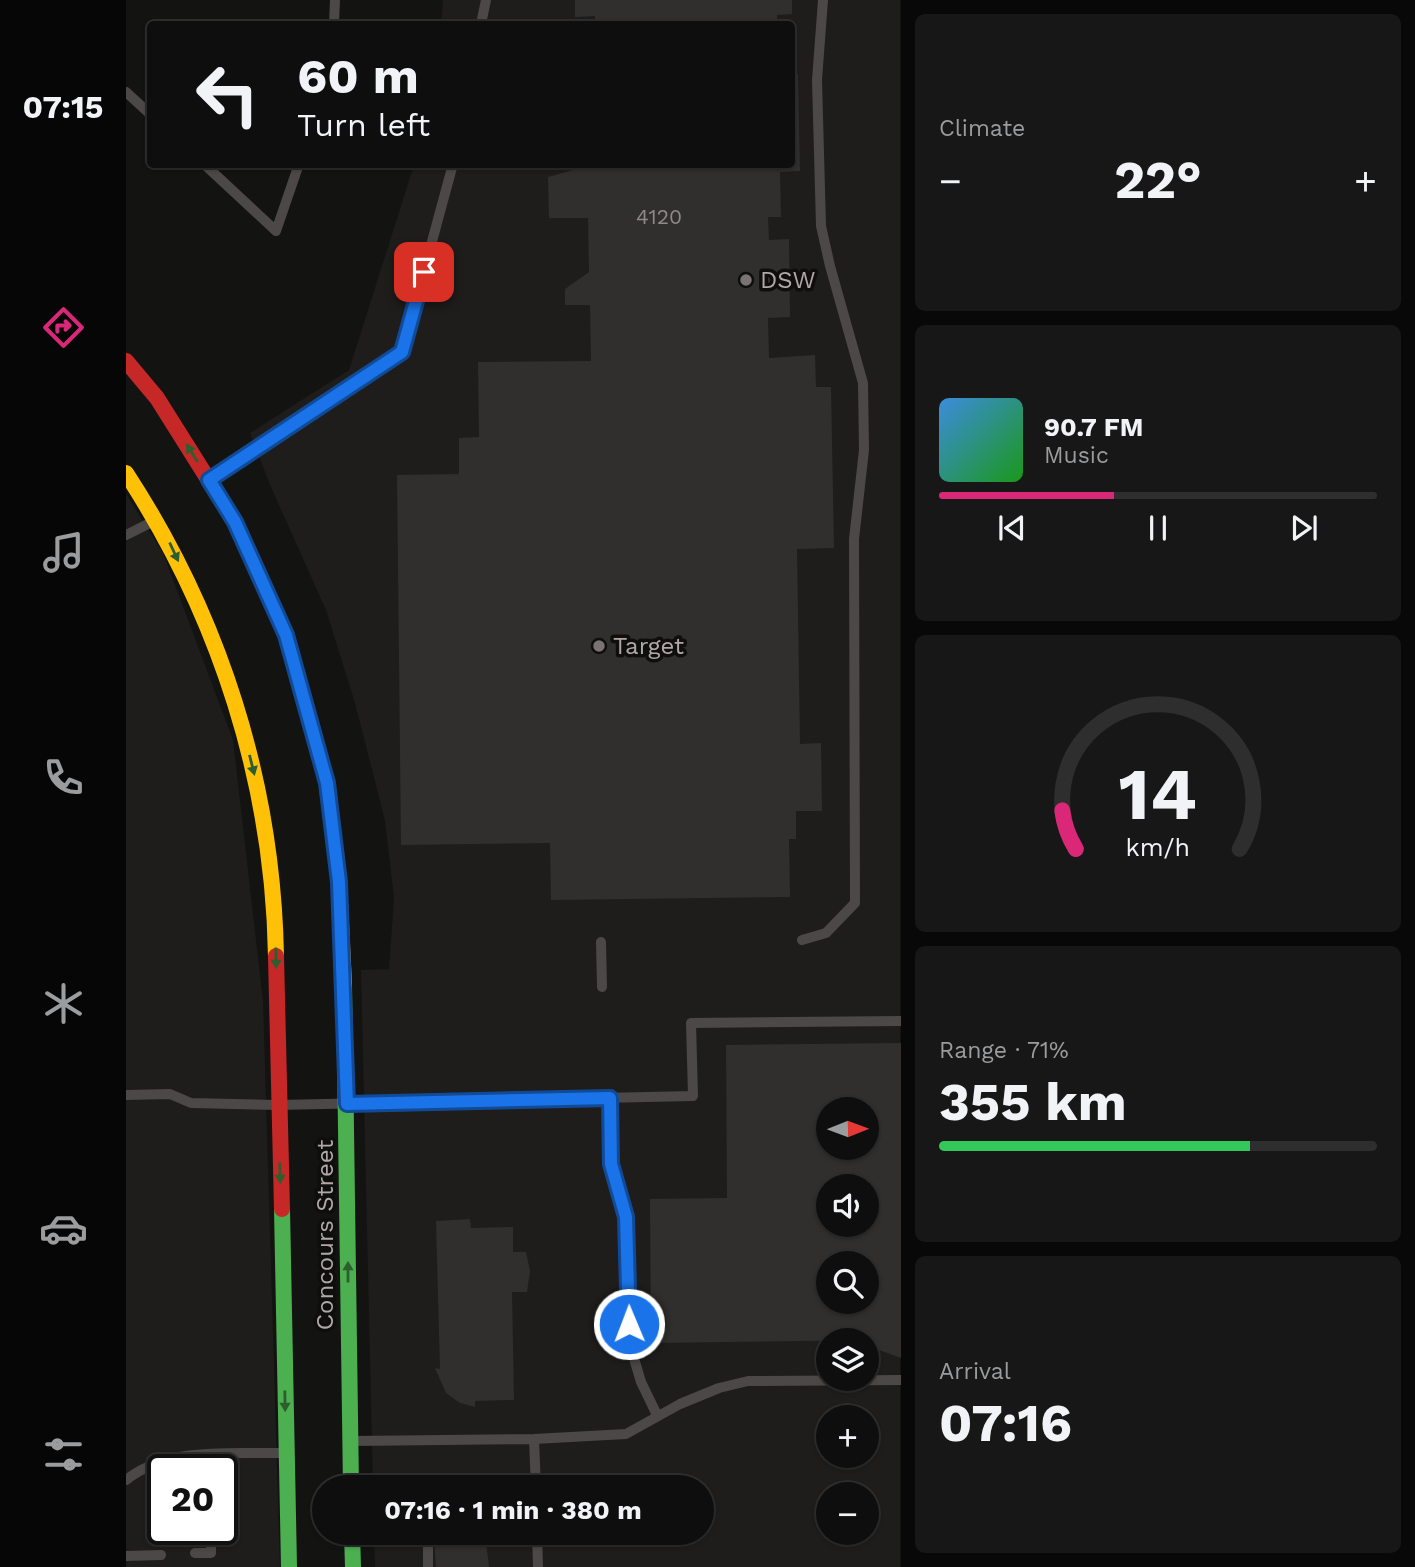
<!DOCTYPE html>
<meta charset="utf-8">
<style>
:root{--surface:#0e0e0e;--page:#171717;--text:#f1f3f6;--muted:#9b9c9e;--line:#2e2e2e;--accent:#db2777}
body{margin:0;font-family:"Work Sans",sans-serif;background:var(--page);color:var(--text);height:100vh;display:flex;flex-direction:column;font-size:26px;white-space:nowrap}
*{box-sizing:border-box;margin:0}
p{font-size:23px;color:var(--muted)}
.icon{flex:none;width:38px;height:38px;fill:none;stroke:currentColor;stroke-width:2;stroke-linecap:round;stroke-linejoin:round}
.map{position:relative;flex:1;overflow:hidden}
.drawer{display:flex;flex-direction:column;gap:14px;padding:14px;background:#080808;width:514px}
.drawer>*{flex:none}
.banner{position:absolute;left:21px;top:21px;width:648px;height:147px;border-radius:7px;box-shadow:0 2px 5px #0004,0 0 0 2px var(--line);background:#0e0e0e;color:var(--text);overflow:hidden}
.needle{width:46px;rotate:89deg}
.buttons{position:absolute;left:690px;top:1097px;display:grid;gap:14px}
.buttons a{display:grid;place-items:center;width:63px;height:63px;border-radius:50%;background:var(--surface);box-shadow:0 2px 5px #0004,0 0 0 2px var(--line);font-size:35px}
.speed{position:absolute;left:21px;top:1454px;display:flex;gap:14px;font-size:35px;font-weight:700;text-align:center}
.speed>*{display:grid;place-content:center;width:91px;height:91px;border-radius:50%;background:var(--surface);box-shadow:0 2px 5px #0004,0 0 0 2px var(--line);line-height:1}
.speed .limit{border:4px solid #111;border-radius:10px;background:#fff;color:#111}
.pin{position:absolute;display:grid;place-items:center;width:60px;height:60px;color:#fff;margin:-30px;border-radius:14px;box-shadow:0 4px 10px #0006}
.me{position:absolute;width:77px;margin:-38px;rotate:359deg;stroke-linejoin:round;filter:drop-shadow(0 0 5px #0008)}
.turn{display:flex;align-items:center;gap:24px;height:147px;padding:0 35px;font-size:32px}
.turn .icon{width:91px;height:91px;stroke-width:2.5}
.turn b{display:block;font-size:49px;line-height:60px}
.big{font-size:52px;font-weight:700;line-height:1.1}
.drawer .tile{flex:1;display:flex;flex-direction:column;justify-content:center;gap:10px;min-width:0;padding:0 24px;border-radius:10px;background:var(--page)}
.drawer .dial{align-items:center;gap:0}
.dial svg{height:182px;overflow:visible;fill:none;stroke:var(--line);stroke-width:7;stroke-linecap:round;text-anchor:middle}
.dial text{fill:var(--text);stroke:none}
.song{display:flex;align-items:center;gap:21px}
.cover{width:84px;height:84px;border-radius:10px;background:linear-gradient(135deg,hsl(210 70% 55%),hsl(120 70% 35%))}
.played{height:7px;border-radius:4px;background:linear-gradient(90deg,var(--accent) 40%,var(--line) 40%)}
.keys{display:flex;justify-content:space-around;direction:ltr}
.heat{display:flex;justify-content:space-between;align-items:center;font-size:38px;direction:ltr}
.charge{height:10px;border-radius:5px;background:linear-gradient(90deg,#34c759 71%,var(--line) 0)}
.trip{position:absolute;left:186px;top:1475px;width:402px;height:70px;border-radius:35px;background:var(--surface);box-shadow:0 2px 5px #0004,0 0 0 2px var(--line);font-weight:700;line-height:70px;text-align:center}
main{display:flex;flex:1;min-height:0}
.menu{display:flex;flex-direction:column;width:126px;justify-content:space-around;align-items:center;background:#060606;color:var(--muted)}
.menu .icon{width:49px;height:49px}
.menu .active{color:var(--accent)}
.menu b{font-size:32px;color:var(--text)}
.map>svg:first-child{display:block}
</style>
<main>
<nav class="menu">
<b>07:15</b>
<svg class="icon active" aria-label="directions" viewBox="0 0 24 24"><path d="M12 3l9 9-9 9-9-9zM9 14v-3h6M13 9l2 2-2 2"/></svg>
<svg class="icon" aria-label="music" viewBox="0 0 24 24"><path d="M9 18V5l10-2v13"/><circle cx="6" cy="18" r="3"/><circle cx="16" cy="16" r="3"/></svg>
<svg class="icon" aria-label="phone" viewBox="0 0 24 24"><path d="M5 4h4l2 5-3 2q2 4 5 5l2-3 5 2v4C11 20 4 13 5 4z"/></svg>
<svg class="icon" aria-label="climate" viewBox="0 0 24 24"><path d="M12 3v18M4 7l16 10M4 17L20 7"/></svg>
<svg class="icon" aria-label="car" viewBox="0 0 24 24"><path d="M5 17H2v-5l4-1 3-4h7l3 4 3 1v5h-3M9 17h6M6 11h13"/><circle cx="7" cy="17" r="2"/><circle cx="17" cy="17" r="2"/></svg>
<svg class="icon" aria-label="filters" viewBox="0 0 24 24"><path d="M4 7h16M4 17h16"/><circle cx="9" cy="7" r="2"/><circle cx="15" cy="17" r="2"/></svg>
</nav>
<div class="map">
<svg width="775" height="1567" viewBox="0 0 775 1567">
<rect width="100%" height="100%" fill="#131312"/>
<!-- built -->
<path fill="#1e1d1c" fill-rule="evenodd" d="M 317,0 L 774,0 L 774,1567 L 249,1567 L 248,1533 L 576,1533 L 576,1488 L 247,1487 L 235,970 L 263,969 L 268,898 L 259,821 L 229,703 L 200,610 L 144,485 L 124,433 L 223,370 L 288,165 L 665,164 L 665,24 L 315,24 ZM 702,1110 L 740,1110 L 740,1148 L 702,1148 ZM 702,1186 L 740,1186 L 740,1225 L 702,1225 ZM 702,1264 L 740,1264 L 740,1302 L 702,1302 ZM 702,1340 L 740,1340 L 740,1379 L 702,1379 ZM 702,1418 L 740,1418 L 740,1456 L 702,1456 ZM 702,1494 L 740,1494 L 740,1533 L 702,1533 Z
M 0,494 L 37,553 L 107,740 L 137,1001 L 154,1567 L 0,1567 ZM 37,1470 L 96,1470 L 96,1530 L 37,1530 Z"/>
<!-- building -->
<path fill="#302f2e" fill-rule="evenodd" d="M 449,0 L 666,0 L 666,14 L 651,15 L 651,24 L 469,24 L 469,16 L 449,17 Z
M 665,74 L 672,74 L 674,171 L 654,172 L 655,217 L 642,217 L 643,240 L 663,239 L 664,317 L 642,318 L 643,358 L 689,355 L 690,387 L 705,387 L 708,548 L 671,549 L 674,744 L 695,743 L 696,811 L 670,811 L 670,839 L 663,839 L 664,897 L 425,900 L 424,843 L 275,845 L 271,475 L 333,474 L 333,438 L 353,437 L 352,362 L 465,361 L 464,305 L 439,305 L 439,289 L 463,272 L 462,218 L 423,218 L 422,177 L 469,164 L 665,164 Z
M 775,1043 L 775,1358 L 753,1350 L 740,1350 L 740,1340 L 525,1343 L 524,1199 L 601,1198 L 600,1045 ZM 702,1110 L 740,1110 L 740,1148 L 702,1148 ZM 702,1186 L 740,1186 L 740,1225 L 702,1225 ZM 702,1264 L 740,1264 L 740,1302 L 702,1302 Z
M 344,1219 L 345,1228 L 387,1227 L 387,1252 L 400,1252 L 404,1271 L 401,1292 L 386,1292 L 388,1400 L 349,1401 L 349,1407 L 334,1403 L 320,1393 L 309,1368 L 314,1369 L 310,1221 Z
M 313,1533 L 359,1533 L 363,1567 L 310,1567 L 308,1539 L 314,1539 Z"/>
<g fill="none" stroke-linecap="round" stroke-linejoin="round">
<!-- lane -->
<path stroke="#4b4847" stroke-width="10" d="M 208,24 L 209,0
M 355,24 L 360,0
M 0,92 L 24,114
M 78,164 L 150,231 L 173,164
M 84,479 L 276,352 L 327,164
M 0,535 L 26,522
M 676,940 L 700,933 L 729,903 L 728,539 L 738,450 L 737,383 L 704,266 L 695,226 L 691,80 L 697,0
M 475,942 L 476,987
M 0,1095 L 44,1094 L 65,1103 L 152,1105 L 567,1096 L 565,1023 L 775,1021
M 484,1098 L 485,1164 L 500,1217 L 503,1324 L 507,1355 L 515,1382 L 531,1415
M 408,1439 L 410,1488
M 226,1441 L 408,1439 L 500,1434 L 554,1404 L 593,1388 L 622,1381 L 775,1380
M 84,1454 L 84,1470
M 0,1480 C 43,1446 106,1454 158,1453
M 319,1488 L 329,1484 L 346,1488
M 302,1533 L 302,1567
M 411,1533 L 412,1567
M 69,1553 L 85,1553 L 85,1530
M 0,1556 L 35,1555"/>
<!-- fast -->
<path stroke="#4caf50" stroke-width="16" d="M 218,984 L 225,1488
M 156,1209 L 163,1567
M 226,1533 L 227,1567"/>
<!-- slow -->
<path stroke="#ffc107" stroke-width="16" d="M 0,473 C 94,617 147,783 150,956
M 139,589 L 160,635 L 201,783 L 213,882 L 218,984"/>
<!-- jam -->
<path stroke="#c62828" stroke-width="16" d="M 0,361 L 31,398 L 109,522 L 139,589
M 150,956 L 156,1209"/>
</g>
<!-- one-way arrows -->
<defs><path id="oneway-solid" d="M-6-.8H1V-3.2L6.5 0L1 3.2V.8H-6Z" transform="scale(1.75)"/></defs>
<g fill="#2d5e2e">
<use href="#oneway-solid" transform="translate(66 453) rotate(-122)"/>
<use href="#oneway-solid" transform="translate(48 552) rotate(65)"/>
<use href="#oneway-solid" transform="translate(126 765) rotate(76)"/>
<use href="#oneway-solid" transform="translate(150 958) rotate(89)"/>
<use href="#oneway-solid" transform="translate(154 1173) rotate(89)"/>
<use href="#oneway-solid" transform="translate(222 1272) rotate(-90)"/>
<use href="#oneway-solid" transform="translate(159 1401) rotate(89)"/>
</g>
<g fill="none" stroke-linecap="round" stroke-linejoin="round">
<!-- route casing -->
<g stroke="#114b97" stroke-width="18">
<path id="route" d="M 298,272 L 276,352 L 83,480 L 109,522 L 160,635 L 201,783 L 213,882 L 221,1104 L 484,1098 L 485,1164 L 500,1217 L 503,1324"/>
</g>
<!-- route -->
<use href="#route" stroke="#1a73e8" stroke-width="12"/>
</g>
<!-- markers -->
<g fill="#7a7372" stroke="#0e0e0d" stroke-width="2.5">
<circle cx="620" cy="280" r="7"/>
<circle cx="473" cy="646" r="7"/>
</g>
<g text-anchor="middle" stroke-width="7" stroke-linejoin="round" paint-order="stroke">
<!-- number labels -->
<g font-size="21" fill="#928987">
<text x="533" y="224">4120</text>
</g>
<!-- poi labels -->
<g font-size="24" fill="#b2a7a5" stroke="#0e0e0d" text-anchor="start">
<text x="634" y="288">DSW</text>
<text x="487" y="654">Target</text>
</g>
<!-- street labels -->
<g font-size="24" fill="#b2a7a5" stroke="#0e0e0d">
<text transform="translate(199 1235) rotate(-90)" y="8">Concours Street</text>
</g>
</g>
</svg>
<div class="buttons">
<a><svg class="needle" viewBox="-14 -14 28 28"><path d="M0-13l5 13h-10z" fill="#e53935"/><path d="M0 13l5-13h-10z" fill="#9b9c9e"/></svg></a>
<a><svg class="icon" aria-label="sound" viewBox="0 0 24 24"><path d="M4 9h4l5-4v14l-5-4H4zM17 9q2 3 0 6"/></svg></a>
<a><svg class="icon" aria-label="search" viewBox="0 0 24 24"><circle cx="10" cy="10" r="6"/><path d="M15 15l6 6"/></svg></a>
<a><svg class="icon" aria-label="layers" viewBox="0 0 24 24"><path d="M12 4l9 5-9 5-9-5zM3 14l9 5 9-5"/></svg></a>
<a>+</a>
<a>−</a>
</div>
<div class="speed"><div class="limit">20</div></div>
<div class="pin" style="left:298px;top:272px;background:#d93025"><svg class="icon" aria-label="arrive" viewBox="0 0 24 24"><path d="M6 21V4h12l-3 4 3 4H6"/></svg></div>
<svg class="me" style="left:503px;top:1324px" viewBox="-20 -20 40 40"><circle r="17" fill="#1a73e8" stroke="#fff" stroke-width="3"/><path d="M0-11L8 9 0 5-8 9z" fill="#fff"/></svg>
<div class="trip">07:16 · 1 min · 380 m</div>
<div class="banner">
<div class="turn"><svg class="icon" aria-label="left" viewBox="0 0 24 24"><path d="M17 20v-9H6M10 6l-5 5 5 5"/></svg><div><b>60 m</b>Turn left</div></div>
</div>
</div>
<section class="drawer">
<div class="tile"><p>Climate</p>
<div class="heat"><a>−</a><b class="big">22°</b><a>+</a></div>
</div>
<div class="tile">
<div class="song"><i class="cover"></i><div><b>90.7 FM</b><p>Music</p></div></div>
<div class="played"></div>
<div class="keys"><svg class="icon" aria-label="previous" viewBox="0 0 24 24"><path d="M18 5L8 12l10 7zM5 5v14"/></svg><svg class="icon" aria-label="pause" viewBox="0 0 24 24"><path d="M8 5v14M16 5v14"/></svg><svg class="icon" aria-label="next" viewBox="0 0 24 24"><path d="M6 5l10 7-10 7zM19 5v14"/></svg></div>
</div>
<div class="tile dial"><svg viewBox="0 0 100 80">
<path d="M14 69A42 42 0 1 1 86 69"/>
<path d="M14 69A42 42 0 0 1 8 52" stroke="#db2777"/>
<text x="50" y="56" font-size="32" font-weight="700">14</text>
<text x="50" y="72" font-size="11">km/h</text>
</svg></div>
<div class="tile"><p>Range · 71%</p><b class="big">355 km</b><div class="charge"></div></div>
<div class="tile"><p>Arrival</p><b class="big">07:16</b></div>
</section>
</main>
